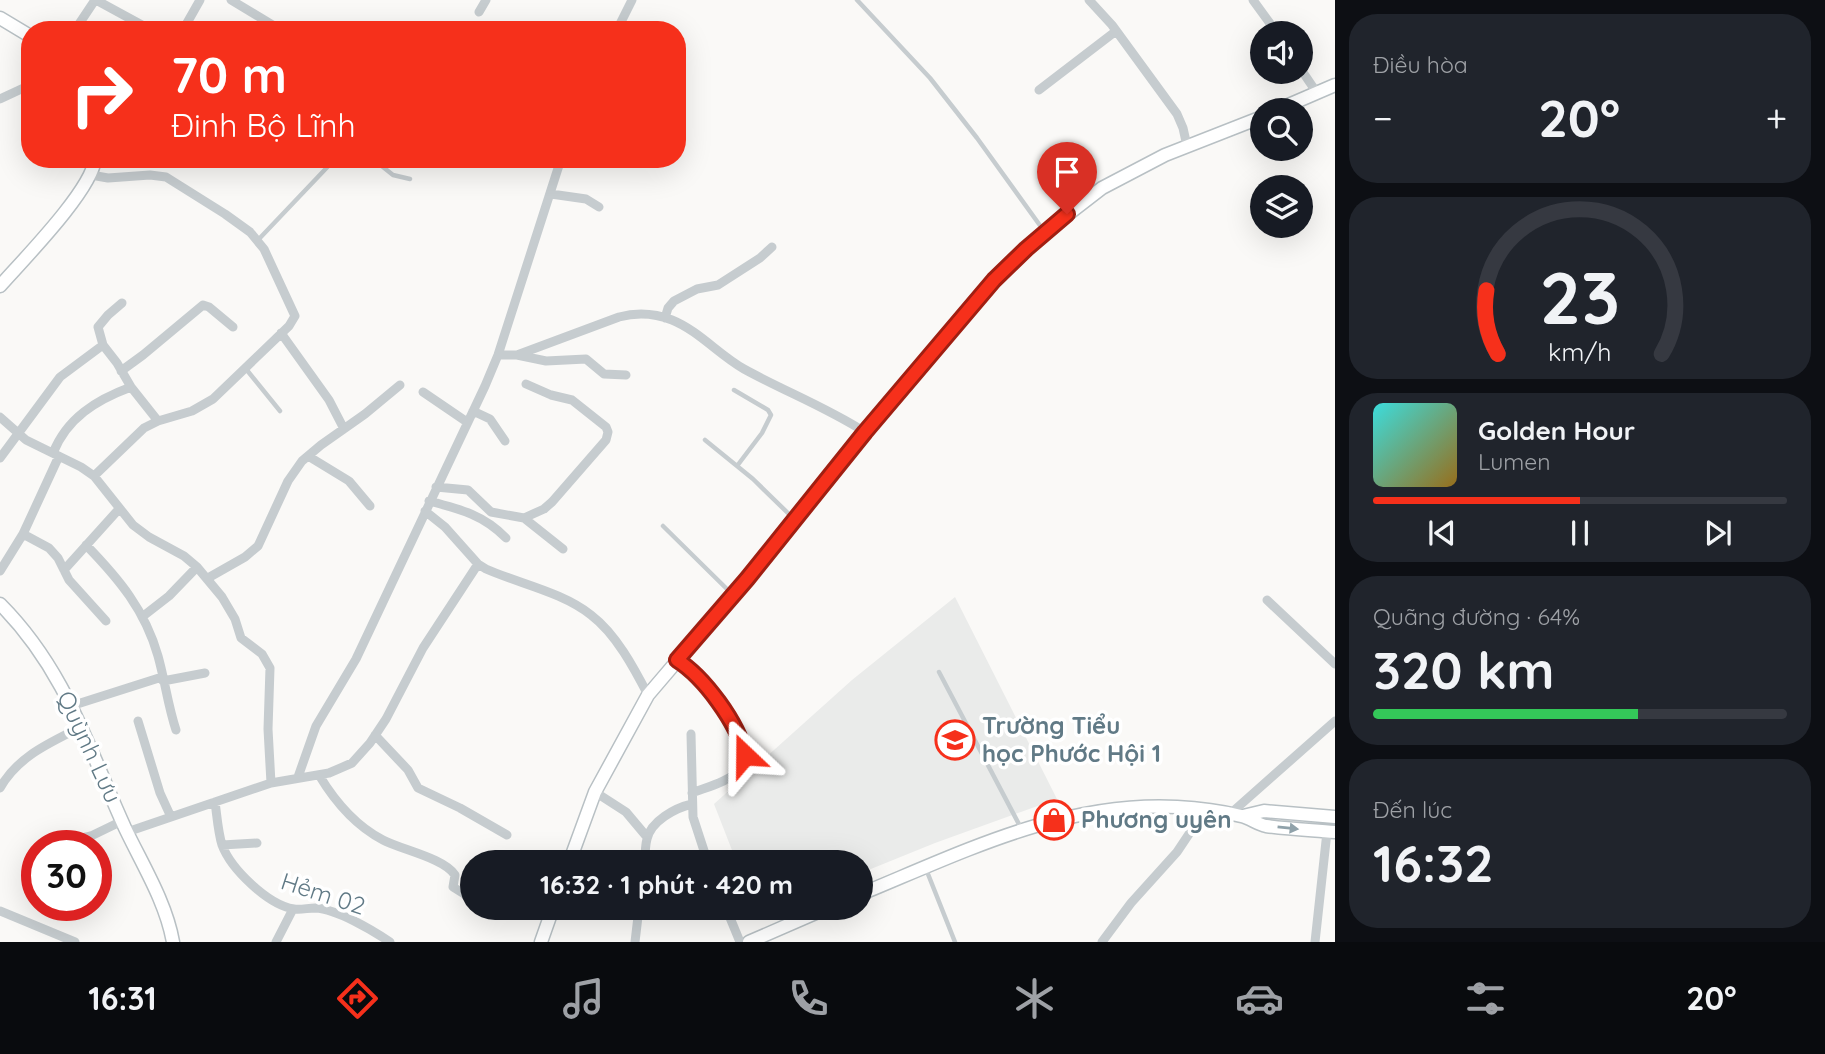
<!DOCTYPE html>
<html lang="vi">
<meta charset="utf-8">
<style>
:root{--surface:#171b24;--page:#20242c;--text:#f1f3f6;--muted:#9ea1a6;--line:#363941;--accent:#f6301b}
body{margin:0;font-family:Quicksand,sans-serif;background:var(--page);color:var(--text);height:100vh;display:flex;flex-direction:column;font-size:26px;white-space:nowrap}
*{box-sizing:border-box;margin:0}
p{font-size:23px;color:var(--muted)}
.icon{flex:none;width:38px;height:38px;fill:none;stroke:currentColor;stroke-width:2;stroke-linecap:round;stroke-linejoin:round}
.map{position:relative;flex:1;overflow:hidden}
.drawer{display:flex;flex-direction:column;gap:14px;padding:14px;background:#0d0f14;width:490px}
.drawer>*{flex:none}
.top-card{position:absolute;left:21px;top:21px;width:665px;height:147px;border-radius:28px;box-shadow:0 7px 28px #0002;background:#f6301b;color:#fff;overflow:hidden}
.tools{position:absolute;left:1250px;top:21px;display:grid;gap:14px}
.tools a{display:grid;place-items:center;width:63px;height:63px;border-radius:50%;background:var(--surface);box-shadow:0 7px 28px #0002;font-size:35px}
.speed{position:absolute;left:21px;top:830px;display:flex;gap:14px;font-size:35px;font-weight:700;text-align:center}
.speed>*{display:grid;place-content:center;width:91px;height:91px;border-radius:50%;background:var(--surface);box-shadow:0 7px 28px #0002;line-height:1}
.speed .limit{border:10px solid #d22;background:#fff;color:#111}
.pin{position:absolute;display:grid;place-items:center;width:60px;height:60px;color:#fff;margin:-72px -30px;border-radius:50% 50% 50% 0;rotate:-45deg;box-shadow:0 0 7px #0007}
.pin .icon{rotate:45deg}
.me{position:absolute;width:77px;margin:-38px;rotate:337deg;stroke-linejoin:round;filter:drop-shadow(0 0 5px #0008)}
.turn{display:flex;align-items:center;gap:24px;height:147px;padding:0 35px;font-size:32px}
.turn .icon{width:91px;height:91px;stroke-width:2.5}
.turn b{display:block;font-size:49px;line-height:60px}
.big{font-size:52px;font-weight:700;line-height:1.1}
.drawer .tile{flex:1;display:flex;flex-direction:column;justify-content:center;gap:10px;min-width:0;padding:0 24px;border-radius:28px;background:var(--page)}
.drawer .dial{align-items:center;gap:0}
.dial svg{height:182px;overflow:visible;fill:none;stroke:var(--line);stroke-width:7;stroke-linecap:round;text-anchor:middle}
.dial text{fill:var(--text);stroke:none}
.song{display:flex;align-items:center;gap:21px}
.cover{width:84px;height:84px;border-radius:10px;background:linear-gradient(135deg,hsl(180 70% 55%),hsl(40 70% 35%))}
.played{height:7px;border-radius:4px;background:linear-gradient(90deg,var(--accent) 50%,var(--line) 50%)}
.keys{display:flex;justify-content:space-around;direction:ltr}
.heat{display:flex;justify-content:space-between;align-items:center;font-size:38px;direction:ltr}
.charge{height:10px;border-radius:5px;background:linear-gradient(90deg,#34c759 64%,var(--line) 0)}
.trip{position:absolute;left:460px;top:850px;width:413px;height:70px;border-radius:35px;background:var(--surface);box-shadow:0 7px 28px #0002;font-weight:700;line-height:70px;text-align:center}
.tab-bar{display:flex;height:112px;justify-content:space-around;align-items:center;background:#090b0e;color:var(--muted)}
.tab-bar .icon{width:49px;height:49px}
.tab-bar .current{color:var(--accent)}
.tab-bar b{font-size:32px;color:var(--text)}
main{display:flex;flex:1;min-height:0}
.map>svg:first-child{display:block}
</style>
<main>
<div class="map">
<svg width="1335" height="942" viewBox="0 0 1335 942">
<rect width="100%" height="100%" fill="#faf9f7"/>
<!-- built -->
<path fill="#eaebea" d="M 955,597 L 1057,799 L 935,843 L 861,873 L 861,863 L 737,863 L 714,804 L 852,680 Z"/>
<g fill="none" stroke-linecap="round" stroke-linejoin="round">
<!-- secondary casing -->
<g stroke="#b8c0c4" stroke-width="15">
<path id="secondary" d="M 0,18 L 30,36
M 1277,110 L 1335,85
M 0,286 C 23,260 92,190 95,159
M 0,604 C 65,669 88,747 125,828 C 142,864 166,902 173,942
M 1243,816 L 1264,811 L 1335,817
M 569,863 L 595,792 L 648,695 L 747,579 L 865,432 L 994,280 L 1045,232 L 1102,188 L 1165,155 L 1262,117
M 861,894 C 963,852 1064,801 1177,807 C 1198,808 1221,811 1241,816 C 1250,818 1257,824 1266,826 C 1288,829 1312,830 1335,832
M 541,942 L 553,908
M 749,942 L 827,908"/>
</g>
<!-- lane -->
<path stroke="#c6cccf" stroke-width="4.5" d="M 857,0 L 930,78 L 977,138 L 1044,231
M 373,159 L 393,175 L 410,179
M 258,240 L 335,159
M 246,369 L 280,411
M 734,390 L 768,410 L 771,415 L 762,433 L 737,466
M 705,440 L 753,479 L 794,519
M 663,526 L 732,594
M 939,672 L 1021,828
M 926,869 L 955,942"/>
<!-- street -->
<path stroke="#c6cccf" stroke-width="9" d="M 96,0 L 151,30
M 231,0 L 281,30
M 1089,0 L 1112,25 L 1177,114 L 1183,128 L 1187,146
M 1253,0 L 1277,33
M 479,12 L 486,0
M 75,30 L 95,0
M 183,30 L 200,0
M 617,30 L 632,0
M 1300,68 L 1317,93
M 1039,90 L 1116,31
M 0,99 L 30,85
M 91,175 L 108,178 L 150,175 L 166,177 L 225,214 L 250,232 L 264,249 L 295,316 L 289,326 L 213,399 L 192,411 L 158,421 L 144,428 L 94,476
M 551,194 L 586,199 L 599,207
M 665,318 L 668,308 L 674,301 L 697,289 L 718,285 L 760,258 L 772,247
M 281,333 L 329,400 L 344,429
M 103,345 L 117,363 L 131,387 L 158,421
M 498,355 L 517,355 L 546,361 L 586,359 L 604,374 L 626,375
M 517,355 L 619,317 C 638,312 654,313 672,320 C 699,331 719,355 744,369 C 784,391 826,407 865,432
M 121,371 L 143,355 L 203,305 L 209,307 L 233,327
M 423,392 L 467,422
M 473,411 L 490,419 L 505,441
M 0,417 L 26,440 L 81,467 L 94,476 L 133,525 L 149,537 L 184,556 L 197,567 L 222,597 L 235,619 L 241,638 L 262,654 L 270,668 L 268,729 L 271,783
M 53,453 C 67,418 96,400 131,387
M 308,456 L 349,481 L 370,506
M 0,458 L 60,377 L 103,345 L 98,327 L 108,315 L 122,303
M 436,487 L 468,490 L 491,512 L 524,518 L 563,549
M 429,501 C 460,509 484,515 506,538
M 425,511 L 445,527 L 478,564 L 486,569 C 520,584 562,592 591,615 C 616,634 634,668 648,695
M 524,518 L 544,509 L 552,502 L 606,440 L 608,432 L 606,427 L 572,400 L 551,395 L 526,384
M 23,534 L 49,548 L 58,558 L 69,580 L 106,621
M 86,545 C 119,579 145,610 158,656 C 165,681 168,706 176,730
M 64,570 L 119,509
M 0,571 L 23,534 L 59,456
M 208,578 L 245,557 L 258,546 L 288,481 L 302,461 L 321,445 L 365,414 L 400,385
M 1267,600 L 1335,664
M 142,617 L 169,596 L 197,567
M 677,660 C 697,673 759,743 740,768 C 730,782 707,787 692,793
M 163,681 L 205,673
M 71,706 L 162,677
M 138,721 L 160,793 L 171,817
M 691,734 L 693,817 L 708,863
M 375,735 L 408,770 L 418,788 L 460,808 L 507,835
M 319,775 C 334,800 356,826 383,840 C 402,850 444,858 455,875 L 453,887 L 469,897
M 298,777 L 316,726 L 356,659 L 485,386 L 498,355 L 561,159
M 0,788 C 18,756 50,743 81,727
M 595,792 L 626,812 L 647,837
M 215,802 C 217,816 218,832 222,845 C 231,869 268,905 294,909 C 301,910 308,908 315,908 C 337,909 372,930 390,942
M 1230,814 L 1335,721
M 127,832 L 271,783 L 329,773 L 352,763 L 370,743 L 386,719 L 423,648 L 478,564
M 63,842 L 91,836 L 122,821
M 222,845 L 257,843
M 645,863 C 645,855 645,846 647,839 C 651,821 675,808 692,804
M 726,908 L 740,942
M 0,911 L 75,942
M 276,942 L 293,909
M 635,942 L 639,908
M 1102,942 L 1131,903 L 1177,852 L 1205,810
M 1315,942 L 1327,832"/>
<!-- secondary -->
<use href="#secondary" stroke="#fff" stroke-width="12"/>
</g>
<!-- one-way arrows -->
<defs><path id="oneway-solid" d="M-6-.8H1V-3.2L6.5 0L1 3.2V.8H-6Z" transform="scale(1.75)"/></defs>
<use fill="#90a2aa" href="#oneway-solid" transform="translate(1288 828) rotate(6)"/>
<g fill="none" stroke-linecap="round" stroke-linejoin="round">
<!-- route casing -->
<g stroke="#a01f12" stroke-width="18">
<path id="route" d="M 745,755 C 738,723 704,677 677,660 L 747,579 L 865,432 L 994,280 L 1026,249 L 1067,214"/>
</g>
<!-- route -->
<use href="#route" stroke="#f6301b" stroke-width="12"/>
</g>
<!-- icons -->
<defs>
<g id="school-ring" transform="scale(2.0125)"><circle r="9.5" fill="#fff" stroke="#f6301b" stroke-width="1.5"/><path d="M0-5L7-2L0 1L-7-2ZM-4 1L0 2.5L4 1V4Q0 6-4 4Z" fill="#f6301b"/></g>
<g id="shop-ring" transform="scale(2.0125)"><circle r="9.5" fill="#fff" stroke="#f6301b" stroke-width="1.5"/><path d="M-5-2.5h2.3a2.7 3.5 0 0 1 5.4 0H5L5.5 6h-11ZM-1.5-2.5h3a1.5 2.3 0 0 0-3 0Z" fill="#f6301b"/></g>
</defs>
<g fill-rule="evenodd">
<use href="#school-ring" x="955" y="740"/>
<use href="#shop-ring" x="1054" y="820"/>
</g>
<g text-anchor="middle" stroke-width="7" stroke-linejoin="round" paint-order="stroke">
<!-- poi labels -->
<g font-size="24" font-weight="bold" fill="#617a86" stroke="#fff" text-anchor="start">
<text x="982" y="734">Trường Tiểu<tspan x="982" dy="28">học Phước Hội 1</tspan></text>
<text x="1081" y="828">Phương uyên</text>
</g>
<!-- street labels -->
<g font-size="24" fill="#617a86" stroke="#fff">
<text transform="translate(89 747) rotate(65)" y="8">Quỳnh Lưu</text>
<text transform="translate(323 894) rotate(18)" y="8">Hẻm 02</text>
</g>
</g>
</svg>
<div class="tools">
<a><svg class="icon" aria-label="sound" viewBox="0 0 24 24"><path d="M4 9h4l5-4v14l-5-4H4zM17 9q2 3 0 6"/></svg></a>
<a><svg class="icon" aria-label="search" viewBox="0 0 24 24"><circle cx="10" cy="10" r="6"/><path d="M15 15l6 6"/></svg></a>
<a><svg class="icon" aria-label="layers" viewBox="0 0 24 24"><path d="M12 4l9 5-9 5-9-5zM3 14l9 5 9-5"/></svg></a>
</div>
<div class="speed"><div class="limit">30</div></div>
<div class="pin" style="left:1067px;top:214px;background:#d93025"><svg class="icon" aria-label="arrive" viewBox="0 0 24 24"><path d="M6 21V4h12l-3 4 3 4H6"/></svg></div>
<svg class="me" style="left:745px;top:755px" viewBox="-20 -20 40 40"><path d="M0-17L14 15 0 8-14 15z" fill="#f6301b" stroke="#fff" stroke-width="4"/></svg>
<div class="trip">16:32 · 1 phút · 420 m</div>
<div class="top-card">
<div class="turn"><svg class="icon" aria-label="right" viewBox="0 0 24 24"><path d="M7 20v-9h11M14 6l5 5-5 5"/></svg><div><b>70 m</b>Đinh Bộ Lĩnh</div></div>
</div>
</div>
<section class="drawer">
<div class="tile"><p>Điều hòa</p>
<div class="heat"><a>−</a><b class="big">20°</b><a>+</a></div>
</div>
<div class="tile dial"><svg viewBox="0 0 100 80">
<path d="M14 69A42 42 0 1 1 86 69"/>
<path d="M14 69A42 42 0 0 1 9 41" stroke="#f6301b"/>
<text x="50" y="56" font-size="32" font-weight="700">23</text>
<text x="50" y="72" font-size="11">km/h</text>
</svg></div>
<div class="tile">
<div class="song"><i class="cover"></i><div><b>Golden Hour</b><p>Lumen</p></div></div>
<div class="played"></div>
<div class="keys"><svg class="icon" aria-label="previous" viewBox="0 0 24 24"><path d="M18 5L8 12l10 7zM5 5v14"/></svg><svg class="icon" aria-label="pause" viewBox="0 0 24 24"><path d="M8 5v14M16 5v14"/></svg><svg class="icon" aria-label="next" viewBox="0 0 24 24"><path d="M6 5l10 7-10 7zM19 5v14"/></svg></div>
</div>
<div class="tile"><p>Quãng đường · 64%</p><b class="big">320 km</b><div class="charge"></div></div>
<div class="tile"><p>Đến lúc</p><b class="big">16:32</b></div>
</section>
</main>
<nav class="tab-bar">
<b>16:31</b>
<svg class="icon current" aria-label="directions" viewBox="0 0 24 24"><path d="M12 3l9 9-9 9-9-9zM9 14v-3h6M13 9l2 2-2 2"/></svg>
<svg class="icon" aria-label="music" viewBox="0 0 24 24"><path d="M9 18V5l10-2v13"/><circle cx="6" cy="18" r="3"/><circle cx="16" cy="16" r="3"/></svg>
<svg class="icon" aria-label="phone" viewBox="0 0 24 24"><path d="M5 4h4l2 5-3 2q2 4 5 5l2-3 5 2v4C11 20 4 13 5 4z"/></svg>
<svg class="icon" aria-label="climate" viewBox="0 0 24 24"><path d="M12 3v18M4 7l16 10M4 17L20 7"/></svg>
<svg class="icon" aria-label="car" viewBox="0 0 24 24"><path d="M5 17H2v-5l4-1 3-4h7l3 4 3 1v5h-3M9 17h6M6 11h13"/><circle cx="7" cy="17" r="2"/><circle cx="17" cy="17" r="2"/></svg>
<svg class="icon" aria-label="filters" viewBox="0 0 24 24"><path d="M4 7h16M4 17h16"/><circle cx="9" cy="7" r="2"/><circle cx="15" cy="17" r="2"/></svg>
<b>20°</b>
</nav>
